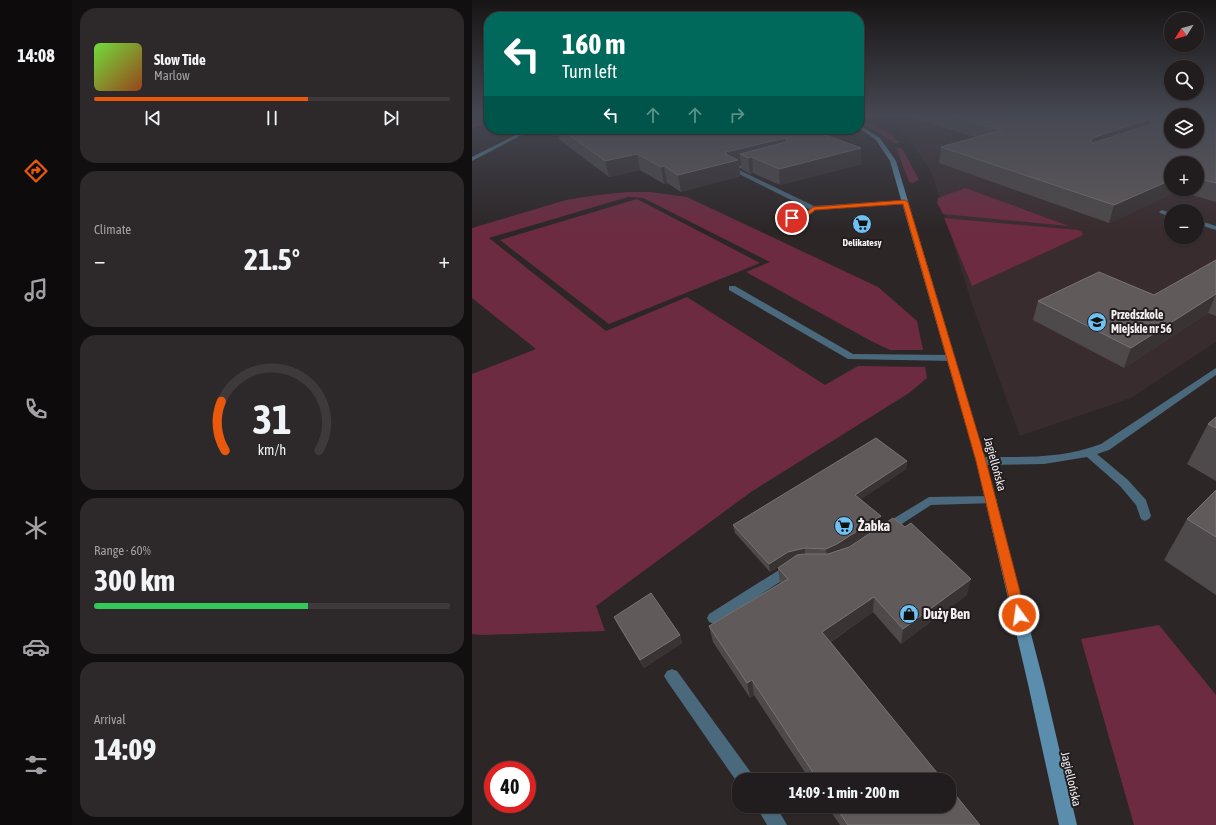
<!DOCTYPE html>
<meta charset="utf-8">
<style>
:root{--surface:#211c1d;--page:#2d292a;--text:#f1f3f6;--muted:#a2a1a4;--line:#3e3a3b;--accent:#ea580c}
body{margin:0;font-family:"Asap Condensed",sans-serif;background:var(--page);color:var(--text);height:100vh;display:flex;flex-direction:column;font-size:15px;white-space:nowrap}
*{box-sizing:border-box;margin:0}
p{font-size:13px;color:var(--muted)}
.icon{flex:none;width:22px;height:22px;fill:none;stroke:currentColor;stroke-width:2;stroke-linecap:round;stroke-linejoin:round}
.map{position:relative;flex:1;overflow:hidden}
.panel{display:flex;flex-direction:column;gap:8px;padding:8px;background:#120f10;width:400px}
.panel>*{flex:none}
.hud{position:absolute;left:12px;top:12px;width:380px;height:122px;border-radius:16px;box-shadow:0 1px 3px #0004,0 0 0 1px var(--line);background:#00695c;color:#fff;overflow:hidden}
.needle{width:26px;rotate:233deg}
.tools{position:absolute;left:692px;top:12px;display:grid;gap:8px}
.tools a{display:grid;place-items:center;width:40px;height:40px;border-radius:50%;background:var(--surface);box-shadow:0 1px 3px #0004,0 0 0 1px var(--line);font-size:20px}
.speed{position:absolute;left:12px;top:761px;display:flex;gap:8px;font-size:20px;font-weight:700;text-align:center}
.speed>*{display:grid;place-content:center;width:52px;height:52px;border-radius:50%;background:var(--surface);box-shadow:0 1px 3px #0004,0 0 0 1px var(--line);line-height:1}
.speed .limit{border:6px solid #d22;background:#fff;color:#111}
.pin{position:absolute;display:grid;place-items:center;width:34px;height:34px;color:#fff;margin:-17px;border:2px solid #fff;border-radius:50%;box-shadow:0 1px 4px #0007}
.me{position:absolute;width:44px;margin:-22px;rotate:346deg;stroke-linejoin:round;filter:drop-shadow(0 0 3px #0008)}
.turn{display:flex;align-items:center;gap:14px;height:84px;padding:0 12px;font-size:18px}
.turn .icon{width:52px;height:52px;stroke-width:2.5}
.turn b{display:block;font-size:28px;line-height:34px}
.lanes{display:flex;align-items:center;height:38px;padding:0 12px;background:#0003;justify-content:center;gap:20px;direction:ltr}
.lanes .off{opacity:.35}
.big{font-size:30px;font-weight:700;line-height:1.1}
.panel .tile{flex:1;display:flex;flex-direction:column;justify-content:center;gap:6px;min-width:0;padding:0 14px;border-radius:16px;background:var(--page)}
.panel .dial{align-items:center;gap:0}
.dial svg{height:104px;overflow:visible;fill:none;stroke:var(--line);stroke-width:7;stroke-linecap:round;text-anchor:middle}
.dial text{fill:var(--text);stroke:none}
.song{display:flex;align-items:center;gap:12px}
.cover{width:48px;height:48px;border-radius:6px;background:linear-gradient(135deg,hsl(100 70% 55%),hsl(20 70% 35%))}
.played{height:4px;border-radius:2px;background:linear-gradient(90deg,var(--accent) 60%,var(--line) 60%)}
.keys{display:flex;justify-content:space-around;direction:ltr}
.heat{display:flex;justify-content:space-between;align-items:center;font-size:22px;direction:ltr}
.charge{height:6px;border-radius:3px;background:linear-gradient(90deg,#34c759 60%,var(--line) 0)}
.trip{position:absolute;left:260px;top:773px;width:224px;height:40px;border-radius:16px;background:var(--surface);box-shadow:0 1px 3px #0004,0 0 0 1px var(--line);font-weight:700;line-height:40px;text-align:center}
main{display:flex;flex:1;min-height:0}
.tab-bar{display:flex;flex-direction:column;width:72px;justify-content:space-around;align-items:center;background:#0d0b0c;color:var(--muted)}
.tab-bar .icon{width:28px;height:28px}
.tab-bar .selected{color:var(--accent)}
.tab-bar b{font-size:18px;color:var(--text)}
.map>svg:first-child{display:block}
</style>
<main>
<nav class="tab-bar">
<b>14:08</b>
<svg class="icon selected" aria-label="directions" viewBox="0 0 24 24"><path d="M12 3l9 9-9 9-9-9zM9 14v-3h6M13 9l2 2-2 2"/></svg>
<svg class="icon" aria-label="music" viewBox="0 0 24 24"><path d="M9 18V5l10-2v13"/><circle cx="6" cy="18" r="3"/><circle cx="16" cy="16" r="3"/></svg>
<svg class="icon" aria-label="phone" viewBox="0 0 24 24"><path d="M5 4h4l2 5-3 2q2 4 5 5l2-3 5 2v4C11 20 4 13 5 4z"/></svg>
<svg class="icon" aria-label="climate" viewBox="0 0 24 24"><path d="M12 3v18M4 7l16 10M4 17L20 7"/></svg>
<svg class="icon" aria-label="car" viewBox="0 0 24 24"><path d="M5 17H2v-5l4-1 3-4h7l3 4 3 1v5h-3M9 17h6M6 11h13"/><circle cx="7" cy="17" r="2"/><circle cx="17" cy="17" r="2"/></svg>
<svg class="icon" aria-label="filters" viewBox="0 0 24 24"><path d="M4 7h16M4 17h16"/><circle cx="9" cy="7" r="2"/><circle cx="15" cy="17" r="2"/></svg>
</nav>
<section class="panel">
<div class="tile">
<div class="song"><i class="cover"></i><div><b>Slow Tide</b><p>Marlow</p></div></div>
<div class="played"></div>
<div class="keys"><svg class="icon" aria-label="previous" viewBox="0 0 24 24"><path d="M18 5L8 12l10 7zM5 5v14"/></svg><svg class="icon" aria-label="pause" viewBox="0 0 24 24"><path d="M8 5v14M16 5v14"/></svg><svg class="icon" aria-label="next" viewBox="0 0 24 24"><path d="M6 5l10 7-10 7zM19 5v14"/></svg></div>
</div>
<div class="tile"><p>Climate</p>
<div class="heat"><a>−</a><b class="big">21.5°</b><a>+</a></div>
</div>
<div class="tile dial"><svg viewBox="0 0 100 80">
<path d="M14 69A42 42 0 1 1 86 69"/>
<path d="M14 69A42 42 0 0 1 11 31" stroke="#ea580c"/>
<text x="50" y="56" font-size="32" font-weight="700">31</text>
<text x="50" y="72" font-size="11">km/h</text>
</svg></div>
<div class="tile"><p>Range · 60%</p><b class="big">300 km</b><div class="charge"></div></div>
<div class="tile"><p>Arrival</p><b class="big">14:09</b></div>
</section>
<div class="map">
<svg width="744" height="825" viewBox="0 0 744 825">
<rect width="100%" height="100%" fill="#2c2627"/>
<!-- built -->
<path fill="#392c2f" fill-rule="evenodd" d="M 438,115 L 660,115 L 653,115 L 666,124 L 676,125 L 699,141 L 744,168 L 744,342 L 659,398 L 548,436 L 499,301 L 459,171 L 441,145 L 421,126 ZM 699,163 L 725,163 L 725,189 L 699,189 ZM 699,211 L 725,211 L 725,237 L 699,237 Z"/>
<!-- green -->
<path fill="#6d2b41" d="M 0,115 L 17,115 L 17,122 L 0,129 Z
M 396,123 L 419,133 L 427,143 L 421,143 L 404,131 L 392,124 Z
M 424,147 L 429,148 L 431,150 L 447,180 L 440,183 L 437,182 Z
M 493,188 L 597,226 L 471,214 L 465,203 L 466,198 Z
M 155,192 L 178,192 L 215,197 L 406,287 L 445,321 L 451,350 L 418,350 L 401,342 L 274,272 L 298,262 L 171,198 L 156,197 L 149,199 L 17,238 L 134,331 L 215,297 L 353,385 L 386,366 L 453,367 L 455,378 L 437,393 L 279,492 L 124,606 L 133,631 L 10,635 L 0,634 L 0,374 L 64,349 L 0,298 L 0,228 L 94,200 L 118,196 Z
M 165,199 L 288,263 L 137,324 L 28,240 Z
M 472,218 L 606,230 L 610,232 L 611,235 L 500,286 Z
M 687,625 L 744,695 L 744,825 L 662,825 L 609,639 Z"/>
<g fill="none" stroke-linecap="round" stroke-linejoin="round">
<!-- lane -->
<path fill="#4a697c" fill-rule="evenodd" d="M 279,162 L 284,163 L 265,169 L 342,206 L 433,200 L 436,202 L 433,204 L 343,210 L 339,214 L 319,219 L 319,217 L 335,212 L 337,209 L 257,169 Z
M 690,210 L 699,213 L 699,217 L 688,213 L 687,212 Z
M 725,220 L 744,226 L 744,230 L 725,224 Z
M 257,286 L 263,286 L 381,354 L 480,355 L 484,358 L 480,361 L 376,359 L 257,290 Z
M 744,368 L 744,375 L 637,450 L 625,454 L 656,480 L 674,500 L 679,516 L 677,519 L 673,521 L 669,519 L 664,505 L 648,486 L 615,457 L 572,464 L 509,465 L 505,464 L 504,461 L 505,458 L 509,457 C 550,457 590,459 629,444 Z
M 519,496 L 523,497 L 525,500 L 523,503 L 459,505 L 419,531 L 415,533 L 411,531 L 409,528 L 411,525 L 457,497 Z
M 318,563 L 323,564 L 325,568 L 323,572 L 247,622 L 242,624 L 237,622 L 235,618 L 237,614 Z
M 200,669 L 205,671 L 280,774 L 283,780 L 267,780 L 267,785 L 195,681 L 192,676 L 195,671 Z
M 284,806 L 304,806 L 315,825 L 295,825 Z"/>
<!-- secondary -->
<path fill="#5b8dac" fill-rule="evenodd" d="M 387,125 L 408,138 L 424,161 L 514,461 L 572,684 L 605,825 L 587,825 L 556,684 L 504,461 L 418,161 L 404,140 L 387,128 Z
M 56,129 L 61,129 L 0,161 L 0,157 Z"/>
</g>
<!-- wall -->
<path fill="#4e494a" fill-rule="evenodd" d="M 429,115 L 660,115 L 671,117 L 668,115 L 744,115 L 744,202 L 706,191 L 637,223 L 467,163 L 469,147 L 503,137 ZM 699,115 L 725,141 L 699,141 ZM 674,120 L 680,124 L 672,126 ZM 699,163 L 725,163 L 725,189 L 699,189 Z
M 85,129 L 356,129 L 344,132 L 389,148 L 389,164 L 308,185 L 281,173 L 278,174 L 269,169 L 269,165 L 267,165 L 268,176 L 209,192 L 195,183 L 192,184 L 168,170 L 137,177 L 88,140 Z
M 744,260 L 744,316 L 736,313 L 652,368 L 561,320 L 566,301 L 682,295 Z
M 744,417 L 744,481 L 715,464 L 736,424 Z
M 435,461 L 434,469 L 389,499 L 409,525 L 370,550 L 495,595 L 429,644 L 401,612 L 359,642 L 471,780 L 338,780 L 282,695 L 278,698 L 241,642 L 237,626 L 308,583 L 306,568 L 318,560 L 298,572 L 263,533 L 261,525 Z
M 744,490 L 744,595 L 692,560 L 715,519 Z
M 142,617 L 208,635 L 210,643 L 172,668 L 146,625 Z
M 355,806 L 477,806 L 508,825 L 368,825 Z"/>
<!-- shaded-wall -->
<path fill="#393334" d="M 387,115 L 415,115 L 387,121 Z
M 674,120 L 670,134 L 616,154 L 620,138 Z
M 320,129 L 356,129 L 321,137 Z
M 313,138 L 314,153 L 280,157 L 281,173 L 278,174 L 276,158 L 268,154 L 269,165 L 267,165 L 268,176 L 209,192 L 206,175 L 254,152 Z
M 389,148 L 389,164 L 308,185 L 307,169 Z
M 165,154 L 168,170 L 137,177 L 133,161 Z
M 192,166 L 195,183 L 192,184 L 189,167 Z
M 699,180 L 699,189 L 707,189 L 706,191 L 637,223 L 642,205 Z
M 744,294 L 736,313 L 652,368 L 659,348 Z
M 435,461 L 434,469 L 383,503 L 383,495 Z
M 409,516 L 409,525 L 365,553 L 355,557 L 354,549 Z
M 333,548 L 333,556 L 317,561 L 298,572 L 297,564 L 316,552 Z
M 499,579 L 495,595 L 429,644 L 431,629 Z
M 402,597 L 401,612 L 351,647 L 350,632 Z
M 208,635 L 210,643 L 172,668 L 168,660 Z
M 280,680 L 282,695 L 278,698 L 275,683 Z"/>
<!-- building -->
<path fill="#605a5b" stroke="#777273" d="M 477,115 L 660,115 L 673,118 L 674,120 L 620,138 L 619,142 L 621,143 L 682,123 L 682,120 L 699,124 L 699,141 L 725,141 L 725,115 L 699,115 L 699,121 L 691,115 L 744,115 L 744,183 L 725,178 L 725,163 L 699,163 L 699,180 L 642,205 L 469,147 L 530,130 Z
M 89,129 L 337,129 L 389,148 L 307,169 L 280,157 L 276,158 L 268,154 L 314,142 L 316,140 L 313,138 L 254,152 L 254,154 L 266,160 L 206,175 L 192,166 L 189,167 L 165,154 L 133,161 Z
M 744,260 L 744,294 L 659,348 L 566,301 L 627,272 L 682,295 Z
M 744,417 L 744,428 L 736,424 Z
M 404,438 L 435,461 L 383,495 L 409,516 L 365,544 L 354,549 L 333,548 L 316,552 L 297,564 L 261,525 Z
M 744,490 L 744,537 L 715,519 Z
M 421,518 L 433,527 L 439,523 L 499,579 L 431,629 L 402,597 L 350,632 L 471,780 L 346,780 L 280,680 L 275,683 L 237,626 L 316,579 L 306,568 L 325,555 L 332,554 L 356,554 L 377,547 Z
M 179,593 L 208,635 L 168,660 L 142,617 Z
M 477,787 L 508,825 L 376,825 L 363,806 L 477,806 Z"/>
<!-- sky -->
<linearGradient id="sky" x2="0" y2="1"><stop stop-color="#181515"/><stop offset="0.5" stop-color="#454752"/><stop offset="1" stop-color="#454752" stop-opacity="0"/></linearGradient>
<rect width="744" height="230" fill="url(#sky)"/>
<!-- route -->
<path fill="#ea580c" stroke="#983908" d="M 433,200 L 436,202 L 514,461 L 554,615 L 552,619 L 547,620 L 543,619 L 541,615 L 504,461 L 431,204 L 343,210 C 338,215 324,222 318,218 L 335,212 L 341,207 Z"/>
<!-- icons -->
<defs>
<g id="supermarket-disc" transform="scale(1)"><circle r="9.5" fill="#6ec2f3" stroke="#221d1e"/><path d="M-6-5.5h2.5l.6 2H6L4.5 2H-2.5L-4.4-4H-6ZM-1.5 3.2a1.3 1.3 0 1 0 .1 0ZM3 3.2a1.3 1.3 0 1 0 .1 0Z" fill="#111"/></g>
<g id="school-disc" transform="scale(1)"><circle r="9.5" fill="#6ec2f3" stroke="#221d1e"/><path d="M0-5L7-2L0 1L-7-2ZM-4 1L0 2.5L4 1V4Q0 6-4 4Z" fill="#111"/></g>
<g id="shop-disc" transform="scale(1)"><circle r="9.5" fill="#6ec2f3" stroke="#221d1e"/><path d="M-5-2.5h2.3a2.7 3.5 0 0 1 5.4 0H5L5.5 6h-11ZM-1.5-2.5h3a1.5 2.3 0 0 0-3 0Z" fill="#111"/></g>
</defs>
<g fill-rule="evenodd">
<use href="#supermarket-disc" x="390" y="224"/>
<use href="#school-disc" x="625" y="322"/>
<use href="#supermarket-disc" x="372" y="526"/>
<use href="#shop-disc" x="437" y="614"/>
</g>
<g text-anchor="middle" stroke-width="4" stroke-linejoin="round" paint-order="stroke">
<!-- far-poi labels -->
<g font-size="10" font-weight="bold" fill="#f3eff0" stroke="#221d1e">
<text x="390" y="246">Delikatesy</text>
</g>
<!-- poi labels -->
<g font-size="12" font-weight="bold" fill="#f3eff0" stroke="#221d1e" text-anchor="start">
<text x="639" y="319">Przedszkole<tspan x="639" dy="14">Miejskie nr 56</tspan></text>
</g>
<!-- street labels -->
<g font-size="12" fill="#f3eff0" stroke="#221d1e">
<text transform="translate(523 464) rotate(75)" y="4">Jagiellońska</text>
<text transform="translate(599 779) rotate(77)" y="4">Jagiellońska</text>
</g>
<!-- near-poi labels -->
<g font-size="14" font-weight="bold" fill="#f3eff0" stroke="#221d1e" text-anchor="start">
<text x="386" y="531">Żabka</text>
<text x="451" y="619">Duży Ben</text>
</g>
</g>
</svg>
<div class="tools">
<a><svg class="needle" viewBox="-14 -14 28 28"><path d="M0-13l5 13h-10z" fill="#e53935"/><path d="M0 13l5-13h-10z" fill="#a2a1a4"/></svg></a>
<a><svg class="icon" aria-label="search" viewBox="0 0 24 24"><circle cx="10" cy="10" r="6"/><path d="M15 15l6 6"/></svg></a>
<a><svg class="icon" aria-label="layers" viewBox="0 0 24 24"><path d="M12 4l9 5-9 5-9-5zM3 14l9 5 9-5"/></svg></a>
<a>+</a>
<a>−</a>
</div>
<div class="speed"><div class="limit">40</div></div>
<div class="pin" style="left:320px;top:218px;background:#d93025"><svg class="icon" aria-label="arrive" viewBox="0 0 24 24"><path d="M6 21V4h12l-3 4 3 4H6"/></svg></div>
<svg class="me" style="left:547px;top:615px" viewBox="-20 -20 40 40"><circle r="17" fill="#ea580c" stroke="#fff" stroke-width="3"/><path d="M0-11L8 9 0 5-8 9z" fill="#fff"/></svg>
<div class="trip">14:09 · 1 min · 200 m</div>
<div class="hud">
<div class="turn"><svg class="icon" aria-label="left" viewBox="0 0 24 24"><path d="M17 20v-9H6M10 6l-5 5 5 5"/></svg><div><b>160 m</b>Turn left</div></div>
<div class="lanes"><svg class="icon" aria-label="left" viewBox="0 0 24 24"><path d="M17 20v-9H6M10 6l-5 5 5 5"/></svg><svg class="icon off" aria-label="ahead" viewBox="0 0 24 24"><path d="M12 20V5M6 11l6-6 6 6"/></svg><svg class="icon off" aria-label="ahead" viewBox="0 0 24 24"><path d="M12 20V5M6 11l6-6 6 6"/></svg><svg class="icon off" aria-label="right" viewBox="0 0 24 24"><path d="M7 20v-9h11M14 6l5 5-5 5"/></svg></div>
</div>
</div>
</main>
